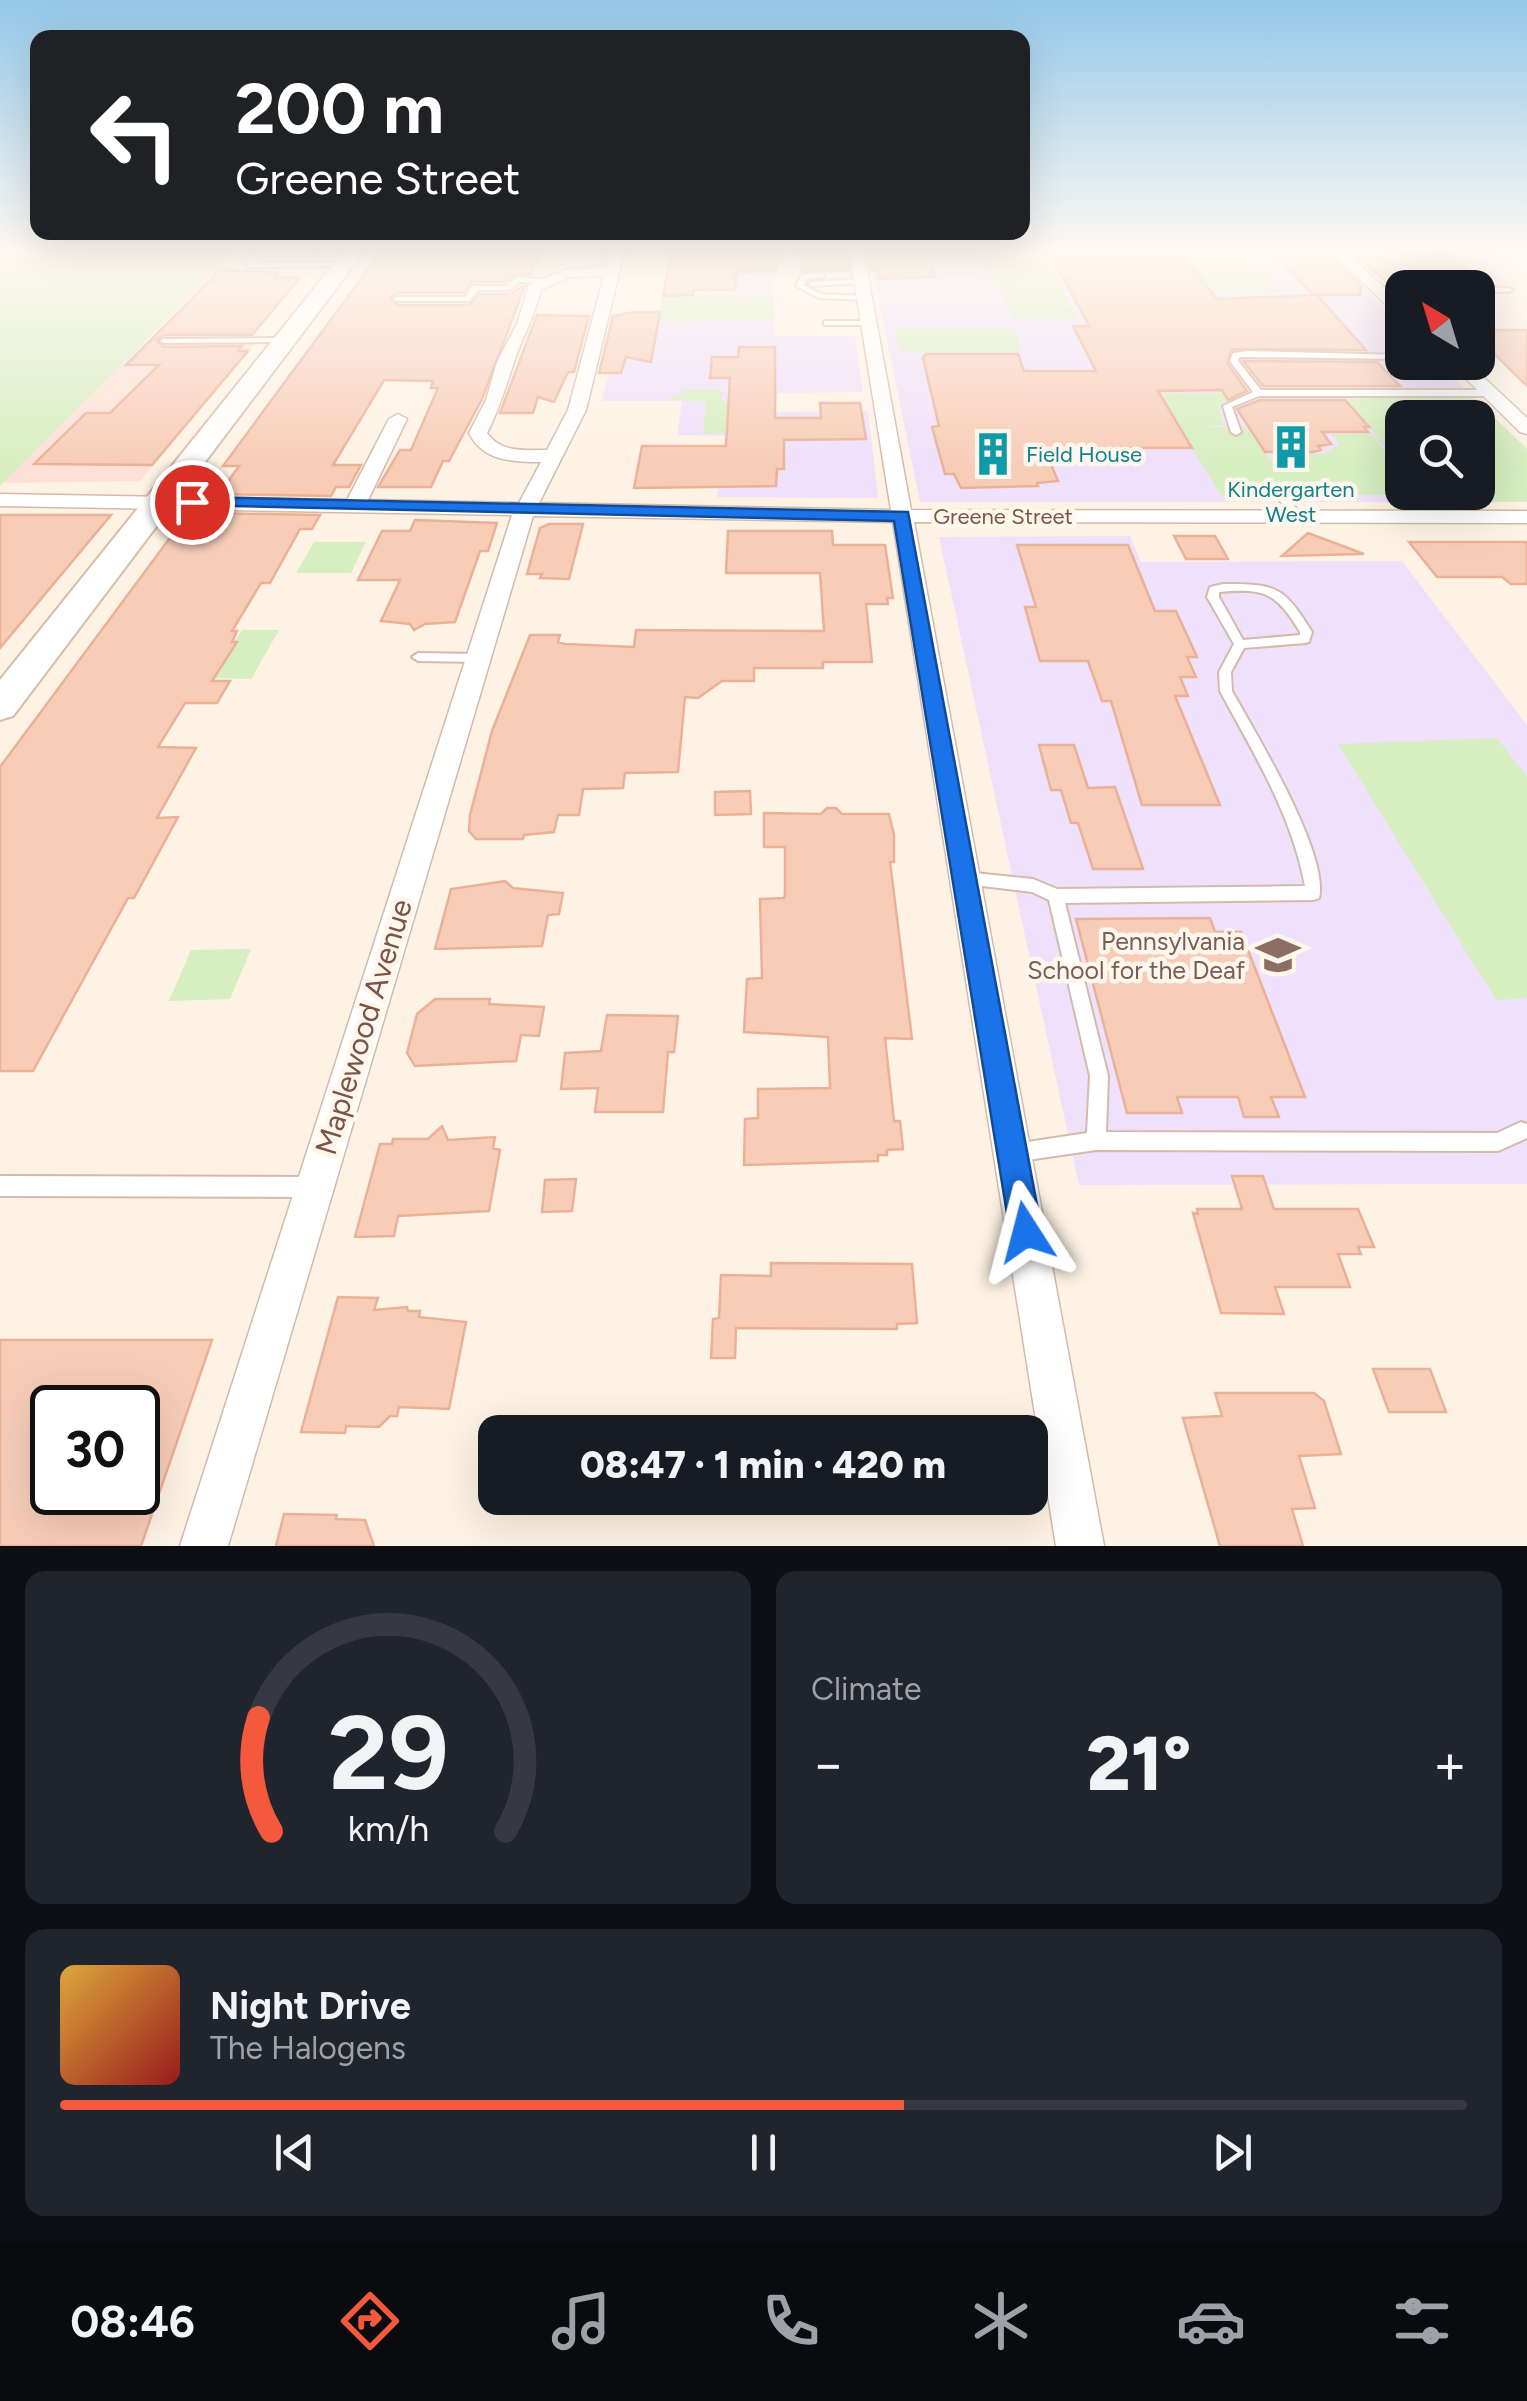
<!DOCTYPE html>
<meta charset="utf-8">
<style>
:root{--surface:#171b24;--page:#20242c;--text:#f1f3f6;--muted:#9ea1a6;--line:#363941;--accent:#f4583d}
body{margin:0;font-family:Figtree,sans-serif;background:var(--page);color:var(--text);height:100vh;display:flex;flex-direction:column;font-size:38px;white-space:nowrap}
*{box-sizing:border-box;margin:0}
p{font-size:32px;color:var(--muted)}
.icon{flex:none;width:55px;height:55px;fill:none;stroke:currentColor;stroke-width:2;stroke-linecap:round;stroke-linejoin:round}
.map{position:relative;height:1546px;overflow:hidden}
.drawer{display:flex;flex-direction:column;gap:25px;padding:25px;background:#0d0f14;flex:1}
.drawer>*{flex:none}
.guide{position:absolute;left:30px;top:30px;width:1000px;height:210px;border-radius:20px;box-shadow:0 10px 40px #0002;background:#202124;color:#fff;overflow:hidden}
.needle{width:65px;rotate:322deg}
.tools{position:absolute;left:1385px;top:270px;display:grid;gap:20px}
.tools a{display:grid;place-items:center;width:110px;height:110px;border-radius:20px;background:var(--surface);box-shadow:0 10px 40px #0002;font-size:50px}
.speed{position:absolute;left:30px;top:1385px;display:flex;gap:20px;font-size:50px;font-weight:700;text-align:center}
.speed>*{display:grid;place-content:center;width:130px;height:130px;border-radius:50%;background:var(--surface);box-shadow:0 10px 40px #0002;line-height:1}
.speed .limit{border:5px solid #111;border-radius:15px;background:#fff;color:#111}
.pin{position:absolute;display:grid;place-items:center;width:85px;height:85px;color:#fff;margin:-42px;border:5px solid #fff;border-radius:50%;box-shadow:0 2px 10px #0007}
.me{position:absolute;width:110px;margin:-55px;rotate:351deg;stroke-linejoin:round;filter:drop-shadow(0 0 8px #0008)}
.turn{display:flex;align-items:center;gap:35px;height:210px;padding:0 40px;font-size:45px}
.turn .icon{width:130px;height:130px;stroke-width:2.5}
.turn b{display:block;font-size:70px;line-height:85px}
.big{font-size:75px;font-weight:800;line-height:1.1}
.drawer .tile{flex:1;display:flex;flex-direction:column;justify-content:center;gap:15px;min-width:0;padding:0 35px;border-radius:20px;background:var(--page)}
.drawer .dial{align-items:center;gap:0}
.dial svg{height:260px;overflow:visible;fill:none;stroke:var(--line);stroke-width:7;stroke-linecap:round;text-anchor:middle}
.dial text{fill:var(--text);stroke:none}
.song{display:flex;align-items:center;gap:30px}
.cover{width:120px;height:120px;border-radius:15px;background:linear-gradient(135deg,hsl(40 70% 55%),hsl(0 70% 35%))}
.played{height:10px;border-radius:5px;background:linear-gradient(90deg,var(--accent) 60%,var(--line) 60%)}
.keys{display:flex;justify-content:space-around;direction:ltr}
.heat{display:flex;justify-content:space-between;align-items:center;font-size:55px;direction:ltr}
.drawer .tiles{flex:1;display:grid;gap:25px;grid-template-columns:1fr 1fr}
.tile:last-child{grid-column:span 2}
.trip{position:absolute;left:478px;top:1415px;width:570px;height:100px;border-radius:20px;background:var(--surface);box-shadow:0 10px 40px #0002;font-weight:800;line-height:100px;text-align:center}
.menu{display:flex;height:160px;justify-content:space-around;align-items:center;background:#090b0e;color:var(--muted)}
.menu .icon{width:70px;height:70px}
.menu .on{color:var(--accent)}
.menu b{font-size:45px;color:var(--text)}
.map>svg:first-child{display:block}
</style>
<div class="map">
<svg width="1527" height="1546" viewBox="0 0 1527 1546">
<rect width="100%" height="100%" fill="#fef2e4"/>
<!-- commercial -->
<path fill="#ffe0d7" d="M 143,343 L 256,343 L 140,481 L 3,483 Z"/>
<!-- education -->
<path fill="#efe0fb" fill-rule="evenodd" d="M 737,249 L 772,249 L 775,336 L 855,336 L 863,392 L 778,393 L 775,412 L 868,411 L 878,498 L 717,497 L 725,436 L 677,435 L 682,401 L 602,401 L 614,349 L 654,348 L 662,295 L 734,295 Z
M 868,249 L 1321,249 L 1402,328 L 1402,362 L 1438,363 L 1527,449 L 1527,502 L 920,502 ZM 1402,418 L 1478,418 L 1478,492 L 1402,492 Z
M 1130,536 L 1141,562 L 1402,561 L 1527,725 L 1527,1184 L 1079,1185 L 939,537 Z"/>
<!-- green -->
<path fill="#d6eec0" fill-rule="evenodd" d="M 0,249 L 237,249 L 0,486 Z
M 952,249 L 1042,249 L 1077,319 L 1013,319 L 998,281 L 989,281 L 981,262 L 957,262 Z
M 1178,249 L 1246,249 L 1284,292 L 1211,292 Z
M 662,295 L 773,296 L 774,320 L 658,321 Z
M 894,329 L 1017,329 L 1019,351 L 900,351 Z
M 687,390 L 722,390 L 722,401 L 728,401 L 725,434 L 703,433 L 706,401 L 667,400 Z
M 1227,393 L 1232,398 L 1219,405 L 1224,425 L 1194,427 L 1247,427 L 1271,460 L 1286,460 L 1284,454 L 1323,454 L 1340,444 L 1331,434 L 1371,434 L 1399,467 L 1346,397 L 1473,397 L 1527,449 L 1527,502 L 1428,501 L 1422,495 L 1298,495 L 1287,481 L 1296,496 L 1222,497 L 1159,394 ZM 1402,418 L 1478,418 L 1478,492 L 1402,492 Z
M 314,542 L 366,542 L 351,573 L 296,573 Z
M 242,630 L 279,630 L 251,679 L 209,678 Z
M 1497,738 L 1527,777 L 1527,998 L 1496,1000 L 1338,744 Z
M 251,949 L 230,999 L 169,1001 L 191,950 Z"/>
<!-- building -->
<path fill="#f7cdb8" stroke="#ebb197" stroke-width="2.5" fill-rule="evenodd" d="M 383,249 L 542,249 L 530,275 L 515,274 L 505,282 L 472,282 L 464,293 L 397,293 L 390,298 L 397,305 L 469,305 L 480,294 L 509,294 L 525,286 L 482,399 L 449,461 L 443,461 L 431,487 L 378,487 L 400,450 L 411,450 L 438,388 L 431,388 L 433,381 L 384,380 L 333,465 L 361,465 L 349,487 L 336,487 L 331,496 L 219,494 L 239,466 L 223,466 Z
M 671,249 L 776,249 L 776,271 L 736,272 L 735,290 L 694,290 L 693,295 L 663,296 Z
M 800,249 L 846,249 L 849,271 L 802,271 Z
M 867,249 L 926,249 L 935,277 L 878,279 L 877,271 L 871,271 Z
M 1048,249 L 1172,250 L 1182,255 L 1217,299 L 1317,295 L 1366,350 L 1232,349 L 1227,363 L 1247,391 L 1228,400 L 1222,390 L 1158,391 L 1192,448 L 1044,448 L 1058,481 L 1037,483 L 1038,486 L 961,488 L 954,474 L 945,474 L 932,427 L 939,426 L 923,358 L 926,354 L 1018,354 L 1024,371 L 1096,371 L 1073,326 L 1089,326 Z
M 1270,249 L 1324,249 L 1361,286 L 1360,295 L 1313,295 Z
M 1348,249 L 1439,249 L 1484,283 L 1388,283 Z
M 220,270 L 275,272 L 278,274 L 274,278 L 300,278 L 252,335 L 164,335 L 156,340 L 164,347 L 242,346 L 238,351 L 248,351 L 152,465 L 34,464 L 86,413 L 110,413 L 159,365 L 126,365 Z
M 634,312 L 660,312 L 651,362 L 626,357 L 621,373 L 599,373 L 613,316 Z
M 537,315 L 589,316 L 574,372 L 568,372 L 554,402 L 538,397 L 533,413 L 500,413 Z
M 1478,330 L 1527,330 L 1527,386 L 1478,338 Z
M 739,347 L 775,347 L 775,418 L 821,418 L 820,403 L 860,403 L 866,439 L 784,440 L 784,469 L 777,469 L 776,486 L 634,488 L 642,446 L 726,446 L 730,378 L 710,378 L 712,357 L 738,357 Z
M 1243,361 L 1377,362 L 1400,386 L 1263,386 Z
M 1260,400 L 1345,400 L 1369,427 L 1364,427 L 1368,432 L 1322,432 L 1331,444 L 1318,446 L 1321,450 L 1313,452 L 1265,452 L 1237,409 Z
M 205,513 L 320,515 L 312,529 L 300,529 L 270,583 L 261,583 L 232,631 L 237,631 L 232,642 L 237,642 L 212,681 L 230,681 L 217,703 L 185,703 L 158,747 L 196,748 L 157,818 L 178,817 L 134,898 L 128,898 L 33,1071 L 0,1071 L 0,767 L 181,523 Z
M 0,515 L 111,515 L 0,648 Z
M 415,520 L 497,523 L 488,551 L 480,551 L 455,622 L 425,624 L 414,630 L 410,624 L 381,621 L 400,580 L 358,580 L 382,531 L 410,531 Z
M 549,524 L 583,524 L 569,579 L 540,578 L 542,574 L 527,574 L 540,528 Z
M 728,531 L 832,531 L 833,545 L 885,545 L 893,598 L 887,598 L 888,604 L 866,604 L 872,662 L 823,662 L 823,668 L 754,668 L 754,681 L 722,681 L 698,698 L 685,697 L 678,772 L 625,773 L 623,788 L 583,789 L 579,815 L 558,815 L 554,832 L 524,835 L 523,839 L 476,839 L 469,831 L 470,815 L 492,731 L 530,635 L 560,635 L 558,642 L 565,644 L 634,647 L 636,630 L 824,631 L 820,573 L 726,573 Z
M 1308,533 L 1364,554 L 1363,554 L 1282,556 Z
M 1174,536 L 1215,536 L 1228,559 L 1186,559 Z
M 1409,542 L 1527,542 L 1527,584 L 1511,584 L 1502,577 L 1437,577 Z
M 1017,545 L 1128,545 L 1155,611 L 1176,611 L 1197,657 L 1187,657 L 1196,677 L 1180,677 L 1188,696 L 1175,696 L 1220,805 L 1142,805 L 1111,701 L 1102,701 L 1088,661 L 1040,661 L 1025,607 L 1036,607 Z
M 1039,745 L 1074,745 L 1088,788 L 1115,787 L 1143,869 L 1093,869 L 1078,823 L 1071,823 L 1061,790 L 1051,790 Z
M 750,791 L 751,814 L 715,815 L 715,792 Z
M 827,808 L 836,808 L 842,814 L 889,814 L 894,835 L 894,862 L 890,862 L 912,1039 L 885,1038 L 894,1121 L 900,1121 L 903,1149 L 887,1150 L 887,1155 L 878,1155 L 878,1161 L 744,1165 L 745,1119 L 758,1118 L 758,1089 L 830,1088 L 828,1037 L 744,1032 L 747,979 L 762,978 L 760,899 L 784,898 L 785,894 L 785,847 L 764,847 L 764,813 L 821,814 Z
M 505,881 L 513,888 L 563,893 L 559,914 L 548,915 L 542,946 L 435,949 L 451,889 Z
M 1210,918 L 1215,932 L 1241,932 L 1305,1097 L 1271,1097 L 1279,1117 L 1244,1117 L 1238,1097 L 1177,1097 L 1182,1113 L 1127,1113 L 1076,919 Z
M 435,999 L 490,999 L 489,1004 L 544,1007 L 539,1036 L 521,1035 L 516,1061 L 415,1066 L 407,1053 L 417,1014 Z
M 607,1015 L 678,1016 L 674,1052 L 668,1052 L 663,1112 L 595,1112 L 598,1088 L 561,1089 L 565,1053 L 601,1051 Z
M 442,1126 L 448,1140 L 495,1137 L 493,1148 L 500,1150 L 489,1211 L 398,1216 L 394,1236 L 355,1237 L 380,1144 L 392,1144 L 393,1139 L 428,1139 Z
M 1232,1176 L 1263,1176 L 1274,1209 L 1358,1209 L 1374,1247 L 1358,1247 L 1361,1254 L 1338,1254 L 1350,1287 L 1275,1287 L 1284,1314 L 1221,1313 L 1193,1213 L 1198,1214 L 1197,1209 L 1242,1209 Z
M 576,1179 L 572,1211 L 542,1212 L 545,1180 Z
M 771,1263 L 912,1264 L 917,1323 L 897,1324 L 897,1329 L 736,1328 L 735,1358 L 711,1358 L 713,1319 L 719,1318 L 721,1275 L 771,1276 Z
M 338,1297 L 378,1298 L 374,1310 L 407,1307 L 408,1311 L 420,1311 L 419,1317 L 466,1322 L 449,1409 L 399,1407 L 397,1416 L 390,1416 L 379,1427 L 346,1426 L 345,1433 L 301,1432 Z
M 0,1340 L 212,1340 L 141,1546 L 0,1546 ZM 52,1408 L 138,1408 L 138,1492 L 52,1492 Z
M 1373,1369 L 1430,1369 L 1446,1412 L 1389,1412 Z
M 1215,1393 L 1314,1393 L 1324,1401 L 1341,1454 L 1299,1456 L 1315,1508 L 1292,1509 L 1303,1546 L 1220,1546 L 1183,1418 L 1222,1416 Z
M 284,1514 L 337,1515 L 336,1519 L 365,1520 L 374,1546 L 276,1546 Z"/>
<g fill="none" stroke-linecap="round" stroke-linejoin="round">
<!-- lane casing -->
<g stroke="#d4baab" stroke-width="4">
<path id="lane" d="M 259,252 L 313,252 L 316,254 L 313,256 L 261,256 L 256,263 L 345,262 L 349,264 L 345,266 L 247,267 L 247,263 Z
M 821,273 L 825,275 L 824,277 L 807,279 L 804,285 L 821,294 L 864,296 L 868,298 L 864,300 L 819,298 L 796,286 L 801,275 Z
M 515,278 L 543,279 L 547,281 L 543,283 L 520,282 L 509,290 L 478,290 L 469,301 L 397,301 L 393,299 L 397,297 L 466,297 L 472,286 L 507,286 Z
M 862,279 L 865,279 L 865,283 L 812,286 L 808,284 L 812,282 Z
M 1378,287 L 1402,287 L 1405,288 L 1402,288 L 1402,291 L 1375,291 L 1375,287 Z
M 1478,287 L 1509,288 L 1513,290 L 1509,292 L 1478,291 L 1478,288 L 1475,288 Z
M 827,321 L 869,321 L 873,323 L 869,325 L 824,325 L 824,321 Z
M 285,338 L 288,338 L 288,342 L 164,343 L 160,341 L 164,339 Z
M 1248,351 L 1402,355 L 1402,359 L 1240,357 L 1238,361 L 1261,390 L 1490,390 L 1494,393 L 1490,396 L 1259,396 L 1232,407 L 1241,432 L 1236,435 L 1231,432 L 1223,406 L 1253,392 L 1230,361 L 1233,353 Z
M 1277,487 L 1281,488 L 1300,514 L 1300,518 L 1292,518 L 1272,490 Z
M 1223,584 C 1277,584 1283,586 1312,632 L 1309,642 L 1305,643 L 1244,648 L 1231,672 L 1232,691 C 1255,732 1330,855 1319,898 L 1314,900 L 1065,903 L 1108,1076 L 1106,1132 L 1497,1133 L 1521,1122 L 1527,1124 L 1527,1138 L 1498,1151 L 1096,1150 L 1015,1162 L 1008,1160 L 1006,1153 L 1008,1146 L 1015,1144 L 1087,1133 L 1090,1076 L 1049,900 L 1032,892 L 965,884 L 960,883 L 957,878 L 960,873 L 965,872 L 1033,879 L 1057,889 L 1305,886 C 1292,815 1254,754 1220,691 L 1219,672 L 1234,644 L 1207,597 L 1210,587 ZM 1219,592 C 1266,588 1276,593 1300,632 L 1300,635 L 1243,640 L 1219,597 Z
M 418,653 L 478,654 L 484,658 L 478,662 L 418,661 L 412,657 Z
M 0,1176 L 315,1177 L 322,1180 L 325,1187 L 322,1194 L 315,1197 L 0,1196 Z"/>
</g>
<!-- street casing -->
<g stroke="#d4baab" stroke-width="3">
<path id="street" d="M 611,249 L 625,249 L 586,410 L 539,503 L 891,510 L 849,249 L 863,249 L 911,510 L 1527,511 L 1527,523 L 914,522 L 1104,1546 L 1056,1546 L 893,522 L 533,516 L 228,1546 L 180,1546 L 512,515 L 0,506 L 0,494 L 347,500 L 389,419 L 398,414 L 407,419 L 368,500 L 519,503 L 541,462 C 512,462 483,461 469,433 L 486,400 L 497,362 L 517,324 L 529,285 L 567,269 L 606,267 ZM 604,276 L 568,410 L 547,450 C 524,450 501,453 487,433 C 499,410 505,389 513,365 C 521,339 534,319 541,290 L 570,277 Z
M 1328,249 L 1343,249 L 1402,304 L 1402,317 L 1397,315 Z
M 1449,362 L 1467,362 L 1527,418 L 1527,434 L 1520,432 Z"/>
</g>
<!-- secondary casing -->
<g stroke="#dabcaa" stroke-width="4">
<path id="secondary" d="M 346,249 L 366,249 L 13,716 L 0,720 L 0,680 Z"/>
</g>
<!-- lane -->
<use href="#lane" fill="#fff" fill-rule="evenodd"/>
<!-- street -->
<use href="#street" fill="#fff" fill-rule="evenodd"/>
<!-- secondary -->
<use href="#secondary" fill="#fff" fill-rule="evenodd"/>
</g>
<!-- sky -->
<linearGradient id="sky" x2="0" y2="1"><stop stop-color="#94c8e9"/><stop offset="0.54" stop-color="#fff9f3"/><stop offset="1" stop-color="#fff9f3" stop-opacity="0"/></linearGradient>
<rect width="1527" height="465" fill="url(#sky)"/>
<!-- route -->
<path fill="#1a73e8" stroke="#114b97" stroke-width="2.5" d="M 192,497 L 908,512 L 1042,1232 L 1038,1244 L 1026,1248 L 1014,1244 L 1010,1232 L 894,521 L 187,505 L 184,502 Z"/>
<!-- icons -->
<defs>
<g id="building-bare" transform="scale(3.45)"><path d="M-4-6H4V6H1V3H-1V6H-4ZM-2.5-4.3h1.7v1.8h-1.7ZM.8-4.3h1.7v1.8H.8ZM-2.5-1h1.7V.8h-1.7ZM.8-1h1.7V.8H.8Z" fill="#0f9aa8" stroke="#fff6ec" stroke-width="2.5" paint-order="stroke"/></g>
<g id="school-bare" transform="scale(3.45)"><path d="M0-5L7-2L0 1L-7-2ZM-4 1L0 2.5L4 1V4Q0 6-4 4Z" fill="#8d6e63" stroke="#fff6ec" stroke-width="2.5" paint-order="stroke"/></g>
</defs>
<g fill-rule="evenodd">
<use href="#building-bare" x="1291" y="447"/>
<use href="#building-bare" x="993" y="454"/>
<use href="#school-bare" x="1278" y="955"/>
</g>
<g text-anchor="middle" stroke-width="9" stroke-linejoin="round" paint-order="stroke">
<!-- far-culture labels -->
<g font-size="22" fill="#0d838f" stroke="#fff6ec" text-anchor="start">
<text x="1026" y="462">Field House</text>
<text x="1291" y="497" text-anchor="middle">Kindergarten<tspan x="1291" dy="25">West</tspan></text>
</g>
<!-- far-street labels -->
<g font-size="22" fill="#7a5546" stroke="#fff6ec">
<text x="1003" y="524">Greene Street</text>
</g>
<!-- education labels -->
<g font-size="25" fill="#785e54" stroke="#fff6ec" text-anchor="end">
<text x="1245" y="950">Pennsylvania<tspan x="1245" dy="29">School for the Deaf</tspan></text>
</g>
<!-- near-street labels -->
<g font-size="30" fill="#7a5546" stroke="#fff6ec">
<text transform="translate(364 1027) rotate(-73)" y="10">Maplewood Avenue</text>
</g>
</g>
</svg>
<div class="tools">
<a><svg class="needle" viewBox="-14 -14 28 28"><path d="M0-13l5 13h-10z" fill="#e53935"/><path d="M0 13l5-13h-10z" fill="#9ea1a6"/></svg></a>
<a><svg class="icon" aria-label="search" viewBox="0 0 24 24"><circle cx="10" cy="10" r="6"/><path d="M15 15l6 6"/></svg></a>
</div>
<div class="speed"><div class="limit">30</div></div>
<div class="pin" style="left:192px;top:502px;background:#d93025"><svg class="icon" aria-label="arrive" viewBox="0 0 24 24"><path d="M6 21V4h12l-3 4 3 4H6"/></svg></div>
<svg class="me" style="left:1026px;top:1232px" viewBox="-20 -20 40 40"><path d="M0-17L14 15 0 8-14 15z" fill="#1a73e8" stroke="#fff" stroke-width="4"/></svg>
<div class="trip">08:47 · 1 min · 420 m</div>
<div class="guide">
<div class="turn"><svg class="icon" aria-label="left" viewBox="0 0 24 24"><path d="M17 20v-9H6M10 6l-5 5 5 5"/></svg><div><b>200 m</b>Greene Street</div></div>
</div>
</div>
<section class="drawer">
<div class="tiles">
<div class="tile dial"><svg viewBox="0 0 100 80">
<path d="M14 69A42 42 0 1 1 86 69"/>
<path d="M14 69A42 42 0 0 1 10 34" stroke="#f4583d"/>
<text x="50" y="56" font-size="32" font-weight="700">29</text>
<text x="50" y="72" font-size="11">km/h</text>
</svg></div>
<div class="tile"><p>Climate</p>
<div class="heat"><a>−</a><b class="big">21°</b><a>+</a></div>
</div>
<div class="tile">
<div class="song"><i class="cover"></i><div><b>Night Drive</b><p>The Halogens</p></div></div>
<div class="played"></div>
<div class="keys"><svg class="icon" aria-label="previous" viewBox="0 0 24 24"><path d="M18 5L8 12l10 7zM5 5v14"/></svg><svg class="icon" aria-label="pause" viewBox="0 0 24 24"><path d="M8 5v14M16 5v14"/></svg><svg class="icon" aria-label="next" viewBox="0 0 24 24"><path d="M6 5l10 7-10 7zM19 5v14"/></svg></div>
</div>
</div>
</section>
<nav class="menu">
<b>08:46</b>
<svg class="icon on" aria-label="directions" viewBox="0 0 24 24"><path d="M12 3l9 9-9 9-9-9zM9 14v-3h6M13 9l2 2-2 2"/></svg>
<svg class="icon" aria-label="music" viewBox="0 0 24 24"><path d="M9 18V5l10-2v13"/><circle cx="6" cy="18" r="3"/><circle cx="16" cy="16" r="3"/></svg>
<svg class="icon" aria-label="phone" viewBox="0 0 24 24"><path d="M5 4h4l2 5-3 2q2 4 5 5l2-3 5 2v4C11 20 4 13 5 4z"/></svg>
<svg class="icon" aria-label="climate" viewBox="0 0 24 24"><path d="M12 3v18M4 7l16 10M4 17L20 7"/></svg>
<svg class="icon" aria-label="car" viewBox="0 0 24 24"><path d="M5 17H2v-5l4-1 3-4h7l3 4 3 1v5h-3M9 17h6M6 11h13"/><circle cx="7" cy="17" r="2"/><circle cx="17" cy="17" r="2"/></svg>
<svg class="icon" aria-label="filters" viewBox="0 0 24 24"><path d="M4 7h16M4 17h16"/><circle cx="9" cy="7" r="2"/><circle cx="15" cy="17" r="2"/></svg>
</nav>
